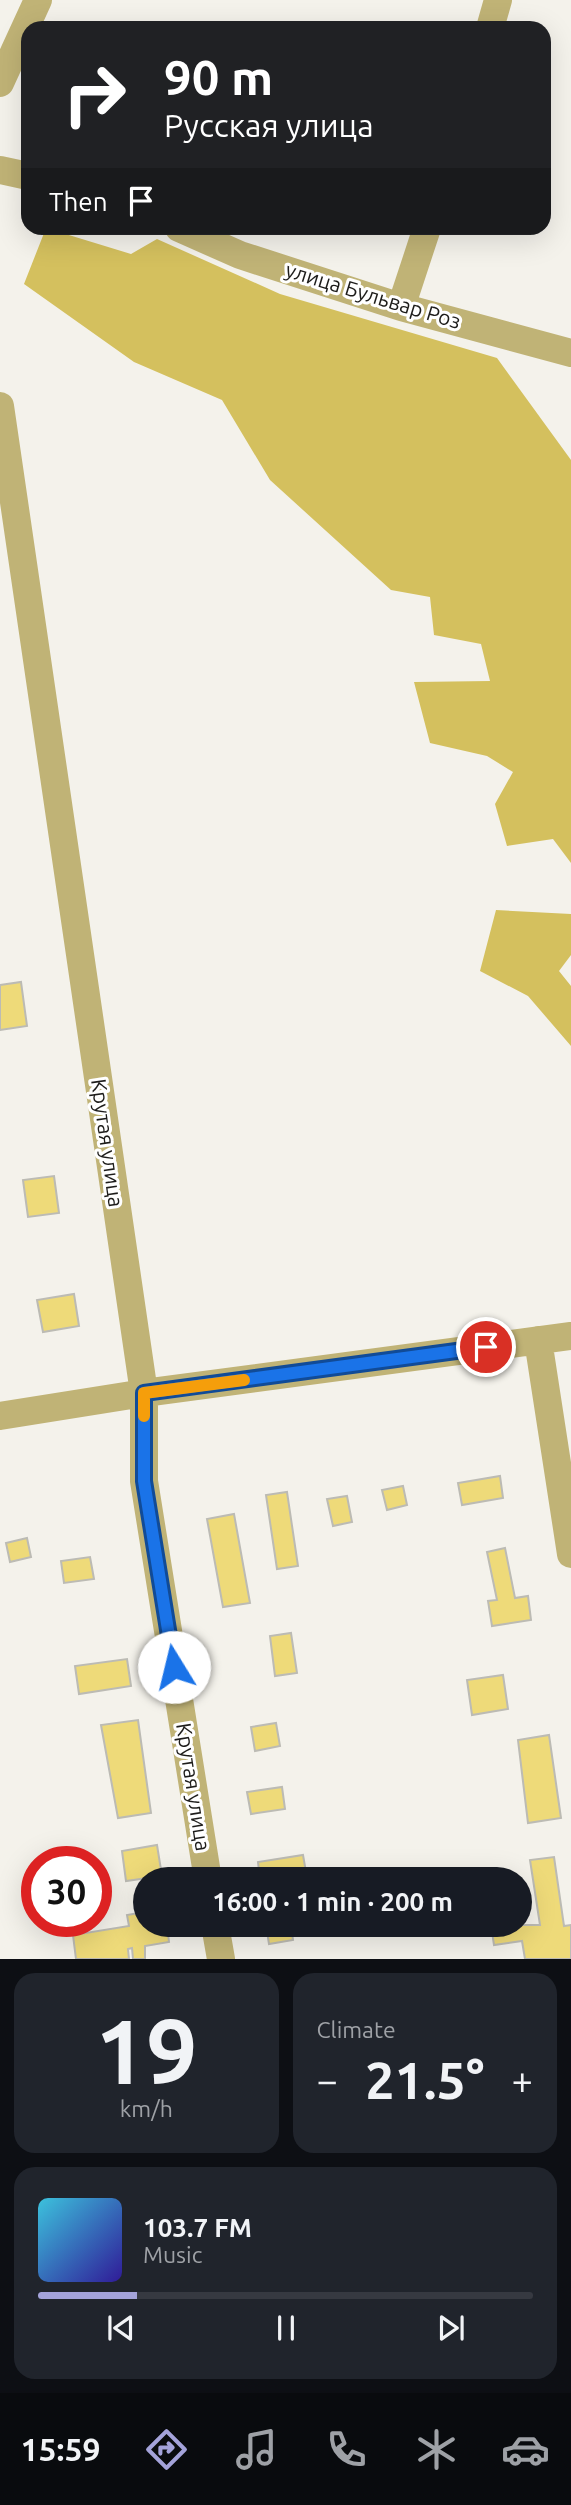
<!DOCTYPE html>
<meta charset="utf-8">
<style>
:root{--surface:#171b24;--page:#20242c;--text:#f1f3f6;--muted:#9ea1a6;--line:#363941;--accent:#a4a3da}
body{margin:0;font-family:Ubuntu,sans-serif;background:var(--page);color:var(--text);height:100vh;display:flex;flex-direction:column;font-size:26px;white-space:nowrap}
*{box-sizing:border-box;margin:0}
p{font-size:23px;color:var(--muted)}
.icon{flex:none;width:38px;height:38px;fill:none;stroke:currentColor;stroke-width:2;stroke-linecap:round;stroke-linejoin:round}
.map{position:relative;height:1959px;overflow:hidden}
.side{display:flex;flex-direction:column;gap:14px;padding:14px;background:#0d0f14;flex:1}
.side>*{flex:none}
.top-card{position:absolute;left:21px;top:21px;width:530px;height:214px;border-radius:21px;box-shadow:0 7px 28px #0002;background:#202124;color:#fff;overflow:hidden}
.speed{position:absolute;left:21px;top:1846px;display:flex;gap:14px;font-size:35px;font-weight:700;text-align:center}
.speed>*{display:grid;place-content:center;width:91px;height:91px;border-radius:50%;background:var(--surface);box-shadow:0 7px 28px #0002;line-height:1}
.speed .limit{border:10px solid #d22;background:#fff;color:#111}
.pin{position:absolute;display:grid;place-items:center;width:60px;height:60px;color:#fff;margin:-30px;border:4px solid #fff;border-radius:50%;box-shadow:0 2px 7px #0007}
.me{position:absolute;width:77px;margin:-38px;rotate:351deg;stroke-linejoin:round;filter:drop-shadow(0 0 5px #0008)}
.turn{display:flex;align-items:center;gap:24px;height:147px;padding:0 28px;font-size:32px}
.turn .icon{width:91px;height:91px;stroke-width:2.5}
.turn b{display:block;font-size:49px;line-height:60px}
.then{display:flex;align-items:center;height:66px;padding:0 28px;background:#0003;gap:14px;font-size:26px}
.big{font-size:52px;font-weight:700;line-height:1.1}
.side .card{flex:1;display:flex;flex-direction:column;justify-content:center;gap:10px;min-width:0;padding:0 24px;border-radius:21px;background:var(--page)}
.side .dial{align-items:center;gap:0}
.dial b{font-size:91px;line-height:1}
.song{display:flex;align-items:center;gap:21px}
.cover{width:84px;height:84px;border-radius:10px;background:linear-gradient(135deg,hsl(190 70% 55%),hsl(250 70% 35%))}
.played{height:7px;border-radius:4px;background:linear-gradient(90deg,var(--accent) 20%,var(--line) 20%)}
.keys{display:flex;justify-content:space-around;direction:ltr}
.heat{display:flex;justify-content:space-between;align-items:center;font-size:38px;direction:ltr}
.side .tiles{flex:1;display:grid;gap:14px;grid-template-columns:1fr 1fr}
.card:last-child{grid-column:span 2}
.trip{position:absolute;left:133px;top:1867px;width:399px;height:70px;border-radius:35px;background:var(--surface);box-shadow:0 7px 28px #0002;font-weight:700;line-height:70px;text-align:center}
.dock{display:flex;height:112px;justify-content:space-around;align-items:center;background:#090b0e;color:var(--muted)}
.dock .icon{width:49px;height:49px}
.dock .selected{color:var(--accent)}
.dock b{font-size:32px;color:var(--text)}
.map>svg:first-child{display:block}
</style>
<div class="map">
<svg width="571" height="1959" viewBox="0 0 571 1959">
<rect width="100%" height="100%" fill="#f4f2eb"/>
<!-- forest -->
<path fill="#d4c05e" d="M 46,228 L 131,254 L 157,239 L 280,294 L 497,358 L 571,460 L 571,863 L 553,839 L 507,846 L 495,804 L 513,772 L 487,756 L 430,743 L 414,682 L 490,681 L 481,644 L 434,635 L 430,597 L 391,590 L 270,480 L 222,400 L 134,362 L 24,284 Z
M 496,910 L 571,914 L 571,955 L 559,971 L 571,986 L 571,1046 L 528,996 L 480,971 Z"/>
<!-- building -->
<path fill="#eeda79" stroke="#bcbbb4" stroke-width="2" d="M 21,982 L 27,1026 L 0,1030 L 0,985 Z
M 54,1176 L 59,1213 L 28,1217 L 23,1180 Z
M 74,1294 L 79,1326 L 43,1332 L 37,1300 Z
M 500,1476 L 503,1498 L 462,1505 L 458,1483 Z
M 403,1486 L 407,1505 L 387,1510 L 382,1490 Z
M 287,1492 L 298,1566 L 277,1569 L 266,1495 Z
M 347,1496 L 352,1522 L 333,1526 L 327,1499 Z
M 234,1514 L 250,1603 L 223,1607 L 207,1519 Z
M 27,1538 L 31,1557 L 10,1562 L 6,1543 Z
M 505,1548 L 515,1598 L 528,1596 L 531,1620 L 492,1626 L 488,1601 L 497,1600 L 487,1552 Z
M 90,1557 L 94,1579 L 64,1583 L 61,1561 Z
M 291,1633 L 297,1673 L 275,1676 L 270,1636 Z
M 127,1659 L 131,1686 L 79,1694 L 75,1666 Z
M 503,1675 L 508,1709 L 472,1715 L 467,1680 Z
M 138,1720 L 151,1813 L 118,1818 L 101,1725 Z
M 276,1723 L 280,1746 L 255,1751 L 251,1727 Z
M 549,1735 L 561,1818 L 528,1823 L 518,1740 Z
M 282,1787 L 285,1809 L 251,1814 L 247,1792 Z
M 157,1845 L 162,1876 L 126,1881 L 122,1851 Z
M 303,1855 L 306,1872 L 260,1879 L 258,1862 Z
M 554,1857 L 564,1926 L 571,1925 L 571,1959 L 525,1959 L 522,1941 L 494,1945 L 491,1925 L 540,1925 L 530,1860 Z
M 145,1912 L 145,1925 L 167,1925 L 169,1942 L 145,1946 L 145,1959 L 133,1959 L 132,1948 L 128,1949 L 129,1959 L 76,1959 L 73,1935 L 129,1926 L 127,1915 Z
M 266,1925 L 291,1925 L 293,1940 L 269,1944 Z"/>
<g fill="none" stroke-linecap="round" stroke-linejoin="round">
<!-- minor -->
<path stroke="#c0b376" stroke-width="28" d="M 490,28 L 498,0
M 0,83 L 38,0
M 0,170 L 28,176
M 179,228 L 240,255 L 401,307 L 571,353
M 401,307 L 427,228
M 0,406 L 144,1393 L 144,1481 L 208,1880
M 538,1340 L 571,1554
M 0,1416 L 144,1393 L 571,1336
M 215,1925 L 221,1959"/>
</g>
<g fill="none" stroke-linecap="round" stroke-linejoin="round">
<!-- route casing -->
<g stroke="#114b97" stroke-width="18">
<path id="route" d="M 174,1667 L 144,1481 L 144,1393 L 486,1347"/>
</g>
<!-- route -->
<use href="#route" stroke="#1a73e8" stroke-width="12"/>
<!-- slow -->
<path stroke="#f59e0b" stroke-width="12" d="M 144,1416 L 144,1393 L 244,1380"/>
</g>
<g text-anchor="middle" stroke-width="6" stroke-linejoin="round" paint-order="stroke">
<!-- street labels -->
<g font-size="21" fill="#1d1c1a" stroke="#fff">
<text transform="translate(373 296) rotate(17)" y="7">улица Бульвар Роз</text>
<text transform="translate(107 1143) rotate(82)" y="7">Крутая улица</text>
<text transform="translate(193 1787) rotate(81)" y="7">Крутая улица</text>
</g>
</g>
</svg>
<div class="speed"><div class="limit">30</div></div>
<div class="pin" style="left:486px;top:1347px;background:#d93025"><svg class="icon" aria-label="arrive" viewBox="0 0 24 24"><path d="M6 21V4h12l-3 4 3 4H6"/></svg></div>
<svg class="me" style="left:174px;top:1667px" viewBox="-20 -20 40 40"><circle r="19" fill="#fff"/><path d="M0-13L10 11 0 6-10 11z" fill="#1a73e8"/></svg>
<div class="trip">16:00 · 1 min · 200 m</div>
<div class="top-card">
<div class="turn"><svg class="icon" aria-label="right" viewBox="0 0 24 24"><path d="M7 20v-9h11M14 6l5 5-5 5"/></svg><div><b>90 m</b>Русская улица</div></div>
<div class="then">Then<svg class="icon" aria-label="arrive" viewBox="0 0 24 24"><path d="M6 21V4h12l-3 4 3 4H6"/></svg></div>
</div>
</div>
<section class="side">
<div class="tiles">
<div class="card dial"><b>19</b><p>km/h</p></div>
<div class="card"><p>Climate</p>
<div class="heat"><a>−</a><b class="big">21.5°</b><a>+</a></div>
</div>
<div class="card">
<div class="song"><i class="cover"></i><div><b>103.7 FM</b><p>Music</p></div></div>
<div class="played"></div>
<div class="keys"><svg class="icon" aria-label="previous" viewBox="0 0 24 24"><path d="M18 5L8 12l10 7zM5 5v14"/></svg><svg class="icon" aria-label="pause" viewBox="0 0 24 24"><path d="M8 5v14M16 5v14"/></svg><svg class="icon" aria-label="next" viewBox="0 0 24 24"><path d="M6 5l10 7-10 7zM19 5v14"/></svg></div>
</div>
</div>
</section>
<nav class="dock">
<b>15:59</b>
<svg class="icon selected" aria-label="directions" viewBox="0 0 24 24"><path d="M12 3l9 9-9 9-9-9zM9 14v-3h6M13 9l2 2-2 2"/></svg>
<svg class="icon" aria-label="music" viewBox="0 0 24 24"><path d="M9 18V5l10-2v13"/><circle cx="6" cy="18" r="3"/><circle cx="16" cy="16" r="3"/></svg>
<svg class="icon" aria-label="phone" viewBox="0 0 24 24"><path d="M5 4h4l2 5-3 2q2 4 5 5l2-3 5 2v4C11 20 4 13 5 4z"/></svg>
<svg class="icon" aria-label="climate" viewBox="0 0 24 24"><path d="M12 3v18M4 7l16 10M4 17L20 7"/></svg>
<svg class="icon" aria-label="car" viewBox="0 0 24 24"><path d="M5 17H2v-5l4-1 3-4h7l3 4 3 1v5h-3M9 17h6M6 11h13"/><circle cx="7" cy="17" r="2"/><circle cx="17" cy="17" r="2"/></svg>
</nav>
